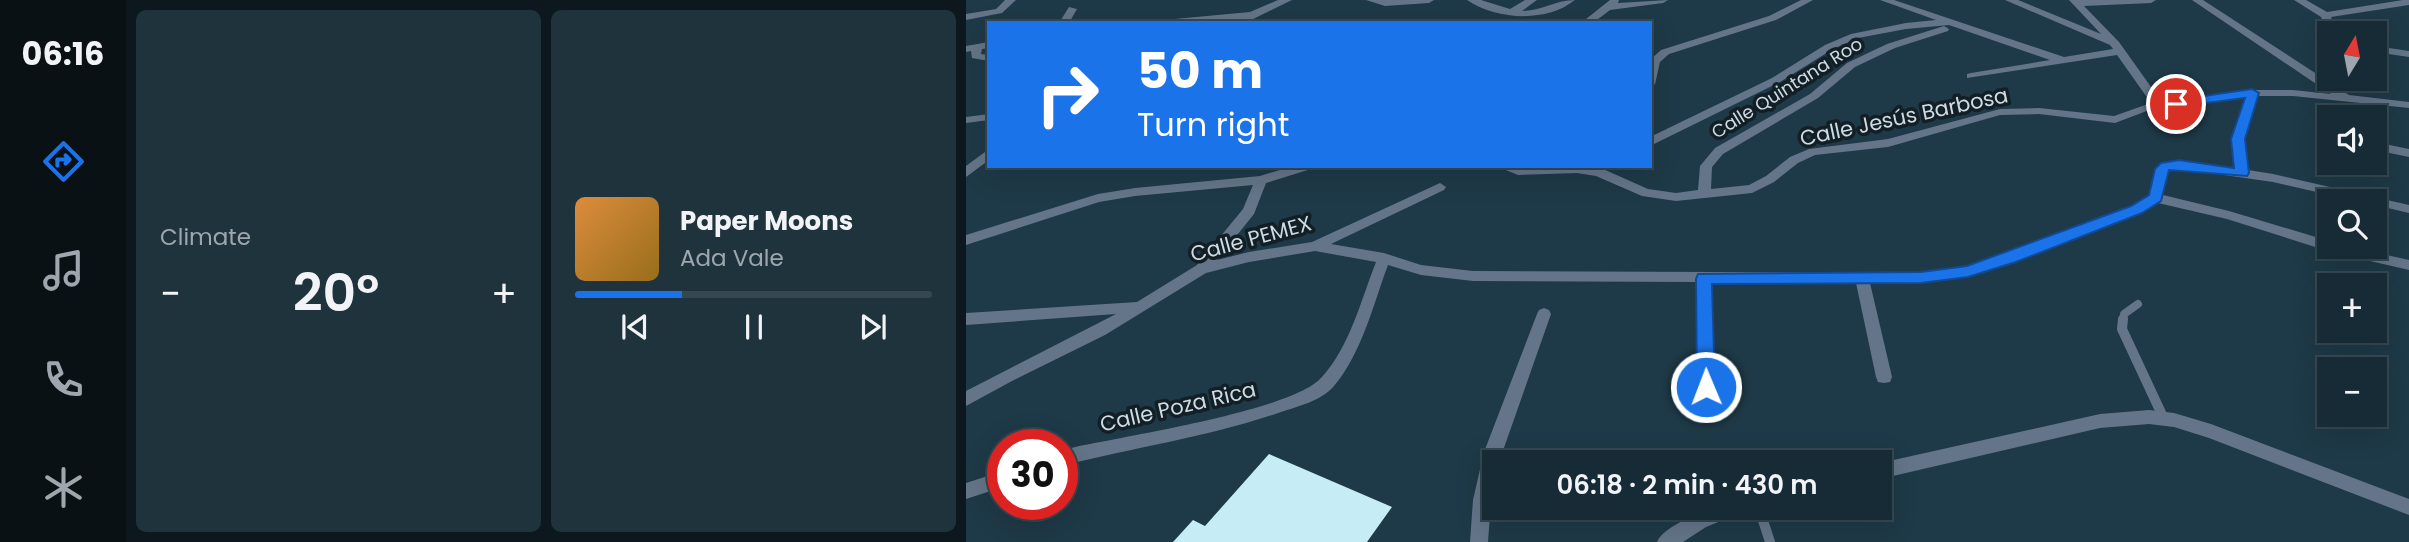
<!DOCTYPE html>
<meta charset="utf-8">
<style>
:root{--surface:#162b35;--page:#1f333d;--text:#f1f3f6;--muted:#9ea7ad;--line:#354750;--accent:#1a73e8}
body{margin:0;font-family:Poppins,sans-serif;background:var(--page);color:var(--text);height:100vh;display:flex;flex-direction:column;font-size:26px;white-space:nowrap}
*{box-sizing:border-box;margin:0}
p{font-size:23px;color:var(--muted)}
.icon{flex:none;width:38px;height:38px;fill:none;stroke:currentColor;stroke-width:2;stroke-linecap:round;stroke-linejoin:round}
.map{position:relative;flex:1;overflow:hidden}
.details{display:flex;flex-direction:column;gap:10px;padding:10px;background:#0c181d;width:840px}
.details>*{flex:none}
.top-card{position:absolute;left:21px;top:21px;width:665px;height:147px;border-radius:0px;box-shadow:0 7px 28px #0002,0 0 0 2px var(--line);background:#1a73e8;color:#fff;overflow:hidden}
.needle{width:46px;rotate:10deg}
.buttons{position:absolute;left:1351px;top:21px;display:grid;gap:14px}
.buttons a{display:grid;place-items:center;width:70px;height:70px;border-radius:0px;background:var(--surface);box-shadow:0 7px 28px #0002,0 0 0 2px var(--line);font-size:35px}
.speed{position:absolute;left:21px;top:429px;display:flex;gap:14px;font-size:35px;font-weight:700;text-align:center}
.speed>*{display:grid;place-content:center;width:91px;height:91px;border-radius:50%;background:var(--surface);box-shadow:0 7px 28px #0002,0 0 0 2px var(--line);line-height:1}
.speed .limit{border:10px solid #d22;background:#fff;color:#111}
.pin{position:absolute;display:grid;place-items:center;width:60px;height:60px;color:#fff;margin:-30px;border:4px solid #fff;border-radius:50%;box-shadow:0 2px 7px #0007}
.me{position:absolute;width:77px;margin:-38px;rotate:359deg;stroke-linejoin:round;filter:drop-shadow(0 0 5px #0008)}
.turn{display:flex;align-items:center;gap:24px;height:147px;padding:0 35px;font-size:32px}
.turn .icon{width:91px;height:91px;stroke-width:2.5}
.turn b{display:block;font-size:49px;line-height:60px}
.big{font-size:52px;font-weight:600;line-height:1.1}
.details .tile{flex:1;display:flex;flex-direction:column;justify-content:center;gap:10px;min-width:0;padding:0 24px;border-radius:10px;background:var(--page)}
.song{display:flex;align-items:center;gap:21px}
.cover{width:84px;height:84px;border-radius:10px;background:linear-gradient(135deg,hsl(30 70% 55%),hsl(40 70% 35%))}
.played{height:7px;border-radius:4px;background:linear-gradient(90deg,var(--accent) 30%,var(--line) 30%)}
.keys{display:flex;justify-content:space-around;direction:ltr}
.heat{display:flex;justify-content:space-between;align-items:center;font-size:38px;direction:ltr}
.details .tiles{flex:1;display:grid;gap:10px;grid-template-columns:repeat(2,1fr)}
.trip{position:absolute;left:516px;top:450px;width:410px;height:70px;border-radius:0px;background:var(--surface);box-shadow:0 7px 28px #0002,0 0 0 2px var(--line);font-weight:600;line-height:70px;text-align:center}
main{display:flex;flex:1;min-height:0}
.menu{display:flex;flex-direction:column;width:126px;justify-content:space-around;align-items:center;background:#091115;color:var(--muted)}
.menu .icon{width:49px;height:49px}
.menu .on{color:var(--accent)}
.menu b{font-size:32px;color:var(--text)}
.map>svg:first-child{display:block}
</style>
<main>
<nav class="menu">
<b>06:16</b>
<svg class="icon on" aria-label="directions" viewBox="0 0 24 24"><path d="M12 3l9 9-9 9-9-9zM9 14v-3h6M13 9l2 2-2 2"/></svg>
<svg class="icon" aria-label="music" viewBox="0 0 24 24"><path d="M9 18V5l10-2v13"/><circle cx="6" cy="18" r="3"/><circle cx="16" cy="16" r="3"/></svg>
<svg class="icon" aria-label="phone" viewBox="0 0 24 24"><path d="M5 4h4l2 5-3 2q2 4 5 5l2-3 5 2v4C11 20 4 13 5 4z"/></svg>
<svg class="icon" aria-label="climate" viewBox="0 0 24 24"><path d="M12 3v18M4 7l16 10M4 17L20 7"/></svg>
</nav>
<section class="details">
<div class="tiles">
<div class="tile"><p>Climate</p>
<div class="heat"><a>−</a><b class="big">20°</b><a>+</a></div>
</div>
<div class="tile">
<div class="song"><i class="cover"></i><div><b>Paper Moons</b><p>Ada Vale</p></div></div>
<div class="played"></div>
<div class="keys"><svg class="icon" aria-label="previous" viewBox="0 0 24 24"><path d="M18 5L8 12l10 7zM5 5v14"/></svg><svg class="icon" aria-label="pause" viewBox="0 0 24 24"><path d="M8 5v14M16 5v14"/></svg><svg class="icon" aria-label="next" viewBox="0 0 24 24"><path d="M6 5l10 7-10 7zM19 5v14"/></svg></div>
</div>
</div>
</section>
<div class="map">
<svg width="1443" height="542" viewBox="0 0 1443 542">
<rect width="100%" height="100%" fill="#1e3947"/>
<!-- building -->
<path fill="#c6ecf5" d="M 303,454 L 426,507 L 401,542 L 207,542 L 227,520 L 239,526 Z"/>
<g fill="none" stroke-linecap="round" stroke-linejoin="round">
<!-- service-far1 -->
<path stroke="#647589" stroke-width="8" d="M 1157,321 L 1158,314 L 1172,304"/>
<!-- service -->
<path stroke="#647589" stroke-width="10" d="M 1157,319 L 1156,329 L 1198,419
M 793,508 L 804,542"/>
<!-- minor -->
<path fill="#647589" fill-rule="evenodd" d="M 39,0 L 50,0 L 36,13 L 0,20 L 0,14 L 30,9 Z
M 312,0 L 326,0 L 279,23 L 275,22 L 274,19 L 232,23 L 193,23 L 198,20 L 284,12 Z
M 400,0 L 468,0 L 463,3 L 419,6 Z
M 501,0 L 515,0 L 544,9 L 559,0 L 571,0 L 556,11 C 575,11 590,0 609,0 C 580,23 531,20 501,0 Z
M 644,0 L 653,0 L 652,3 L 702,0 L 697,3 L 644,10 L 627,23 L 615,23 Z
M 835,0 L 847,0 L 810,20 L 703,54 L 694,62 L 689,84 L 684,87 L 684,60 L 695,50 L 803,16 Z
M 914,0 L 928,0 L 1098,57 L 1147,49 L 1144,45 L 1039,0 L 1052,0 L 1135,34 L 1103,0 L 1190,0 L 1185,3 L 1118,6 L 1153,42 L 1195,101 L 1286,90 L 1327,90 L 1365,94 L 1226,0 L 1237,0 L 1383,95 L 1443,102 L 1443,108 L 1327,96 L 1291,96 L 1278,139 L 1282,170 L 1307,174 L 1443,205 L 1443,213 L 1409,205 L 1409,201 L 1390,201 L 1307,182 L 1209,168 L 1202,171 L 1197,195 L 1263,211 L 1363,241 L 1363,247 L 1385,247 L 1443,260 L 1443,270 L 1365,252 L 1261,219 L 1192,203 L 1175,212 L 1049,262 L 1001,277 L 955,283 L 904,283 L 926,377 L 924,382 L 918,383 L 912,382 L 910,377 L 890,283 L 745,282 L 748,387 L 746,392 L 740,394 L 734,392 L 732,387 L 731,282 L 507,281 L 455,275 L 422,265 C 407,305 396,353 368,386 C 355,401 333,406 315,412 C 244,437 169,447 96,466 L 96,450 C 149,437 326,412 356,377 C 384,346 395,300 410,262 L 349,251 L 283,262 L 240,273 L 139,335 L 46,381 L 0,406 L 0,391 L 150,314 L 0,325 L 0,313 L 171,302 L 231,265 L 277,209 L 287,185 L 169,196 L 133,202 L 0,245 L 0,235 L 132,194 L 169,188 L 294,176 L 327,166 L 347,166 L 345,169 L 300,183 L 288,214 L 251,260 L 283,252 L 346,242 L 474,183 L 480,187 L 478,190 L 365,244 L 418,253 L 455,265 L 507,271 L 955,273 L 1001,267 L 1165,206 L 1184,196 L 1190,169 L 1208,160 L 1269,169 L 1266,139 L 1279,97 L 1186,109 L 1149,123 L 1073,114 L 1034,115 L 922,147 L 849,155 L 832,163 L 808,182 L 786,193 L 710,201 L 676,196 L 630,176 L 611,173 L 552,175 L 530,166 L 620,166 L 637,169 L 682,189 L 710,193 L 732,190 L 734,166 L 749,148 L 844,94 L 881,63 L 921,44 L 978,26 L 983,29 L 982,31 L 929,48 L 889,67 L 852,98 L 757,154 L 746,167 L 745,189 L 783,185 L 800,176 L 824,157 L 843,149 L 922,139 L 1034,109 L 1073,108 L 1148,116 L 1185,103 L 1151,55 L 1001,78 L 1001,74 L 1005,73 L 1084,60 L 983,25 L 940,29 L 892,38 L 867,49 L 814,82 L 684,146 L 684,137 L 806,78 L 859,45 L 885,34 L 940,23 L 970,20 Z
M 1328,0 L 1340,0 L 1361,12 L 1437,0 L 1443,0 L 1443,5 L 1365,17 L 1372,33 L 1363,35 L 1355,17 Z
M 103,7 L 111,9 L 103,23 L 93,23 Z
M 23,42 L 23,48 L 16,49 L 15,54 L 23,55 L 23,61 L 6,58 L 5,51 L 0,52 L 0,46 Z
M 1409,46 L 1443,51 L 1443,57 L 1409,52 Z
M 23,114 L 23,120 L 0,123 L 0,117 Z
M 1409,142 L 1443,149 L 1443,157 L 1409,150 Z
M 23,149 L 23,160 L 0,177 L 0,166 Z
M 578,308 L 583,310 L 585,314 L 533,462 L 528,462 L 522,542 L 504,542 L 507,500 L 518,452 L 571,314 L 573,310 Z
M 37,471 L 37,487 L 0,499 L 0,483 Z"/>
<!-- tertiary -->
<path fill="#647589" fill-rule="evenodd" d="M 1183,410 L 1208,413 L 1245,424 L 1443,499 L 1443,515 L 1243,438 L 1208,427 L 1183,424 L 1134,428 L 914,479 L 914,463 L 1134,414 Z
M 746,508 L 775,508 L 772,514 L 740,527 L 717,542 L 691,542 C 697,527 731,514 746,508 Z"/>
</g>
<!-- route -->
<path fill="#1a73e8" stroke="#114b97" stroke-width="2" d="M 1286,89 L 1293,93 L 1279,139 L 1283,173 L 1281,176 L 1203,170 L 1195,201 L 1176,213 L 1050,262 L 1002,277 L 955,283 L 746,284 L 749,387 L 746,393 L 740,395 L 733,393 L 731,387 L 730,279 L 732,274 L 955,272 L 1001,266 L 1165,206 L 1183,195 L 1189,169 L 1195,163 L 1213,160 L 1268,168 L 1265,139 L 1279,98 L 1210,107 L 1203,104 L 1210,100 Z"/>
<g text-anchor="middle" stroke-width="7" stroke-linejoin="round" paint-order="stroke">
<!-- far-street labels -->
<g font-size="18" fill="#ccdbe4" stroke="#131f25">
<text transform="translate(821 88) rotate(-32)" y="6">Calle Quintana Roo</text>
</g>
<!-- street labels -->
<g font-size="21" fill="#ccdbe4" stroke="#131f25">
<text transform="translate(938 117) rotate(-12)" y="7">Calle Jesús Barbosa</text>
<text transform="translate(285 239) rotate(-15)" y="7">Calle PEMEX</text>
<text transform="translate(212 407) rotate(-13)" y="7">Calle Poza Rica</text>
</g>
</g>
</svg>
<div class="buttons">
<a><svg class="needle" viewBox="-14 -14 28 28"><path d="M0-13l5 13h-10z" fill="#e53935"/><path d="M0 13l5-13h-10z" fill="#9ea7ad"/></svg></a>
<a><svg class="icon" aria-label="sound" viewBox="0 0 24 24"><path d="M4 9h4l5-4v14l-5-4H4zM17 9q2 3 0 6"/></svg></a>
<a><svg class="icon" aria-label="search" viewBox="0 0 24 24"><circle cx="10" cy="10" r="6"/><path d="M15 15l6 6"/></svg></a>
<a>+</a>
<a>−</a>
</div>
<div class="speed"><div class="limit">30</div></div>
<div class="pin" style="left:1210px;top:104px;background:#d93025"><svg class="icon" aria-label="arrive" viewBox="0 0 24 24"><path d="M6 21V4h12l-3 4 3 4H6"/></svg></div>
<svg class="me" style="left:740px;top:387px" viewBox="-20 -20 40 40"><circle r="17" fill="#1a73e8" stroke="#fff" stroke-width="3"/><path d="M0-11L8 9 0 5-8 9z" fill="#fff"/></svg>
<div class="trip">06:18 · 2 min · 430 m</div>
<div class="top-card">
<div class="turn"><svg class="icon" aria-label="right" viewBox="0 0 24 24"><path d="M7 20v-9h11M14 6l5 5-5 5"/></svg><div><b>50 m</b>Turn right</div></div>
</div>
</div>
</main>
